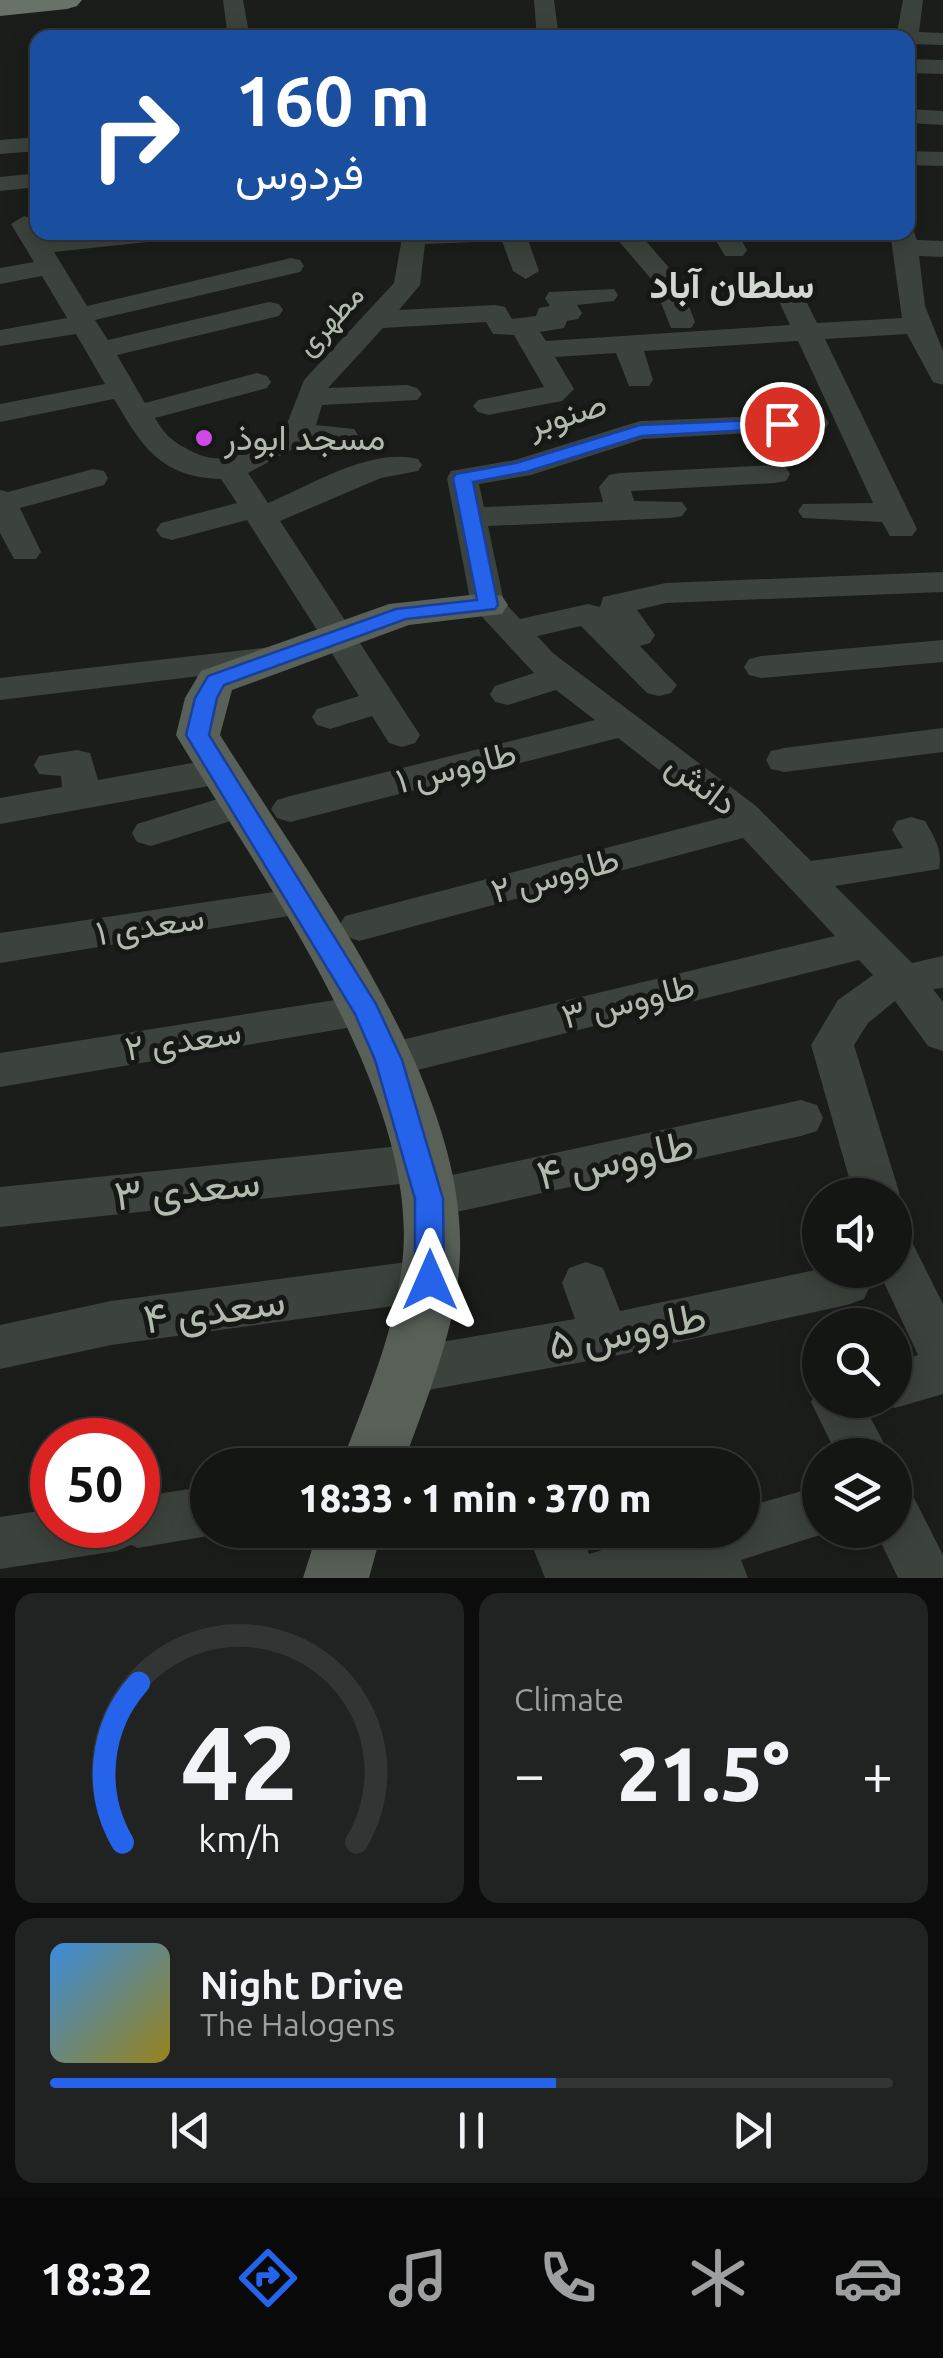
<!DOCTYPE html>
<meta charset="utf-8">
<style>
:root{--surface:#141614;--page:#212322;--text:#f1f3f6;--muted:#9d9fa0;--line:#333534;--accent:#2563eb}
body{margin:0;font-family:Ubuntu,Vazirmatn,sans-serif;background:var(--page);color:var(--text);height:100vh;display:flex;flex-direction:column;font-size:38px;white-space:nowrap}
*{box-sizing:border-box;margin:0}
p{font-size:32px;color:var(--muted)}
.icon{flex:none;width:55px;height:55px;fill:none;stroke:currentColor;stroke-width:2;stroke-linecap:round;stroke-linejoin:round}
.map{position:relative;height:1578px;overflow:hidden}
.details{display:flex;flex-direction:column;gap:15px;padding:15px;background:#0b0c0b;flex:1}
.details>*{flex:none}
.top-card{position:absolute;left:30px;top:30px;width:885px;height:210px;border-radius:20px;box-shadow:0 5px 25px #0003,0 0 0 2px var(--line);background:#1a4fa0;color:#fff;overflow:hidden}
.buttons{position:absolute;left:802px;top:1178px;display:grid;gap:20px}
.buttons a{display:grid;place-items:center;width:110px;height:110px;border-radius:50%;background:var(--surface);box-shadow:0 5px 25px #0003,0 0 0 2px var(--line);font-size:50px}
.speed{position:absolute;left:30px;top:1418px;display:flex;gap:20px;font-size:50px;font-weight:700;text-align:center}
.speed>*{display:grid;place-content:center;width:130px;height:130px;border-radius:50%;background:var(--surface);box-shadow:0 5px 25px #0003,0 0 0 2px var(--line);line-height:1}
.speed .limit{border:15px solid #d22;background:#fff;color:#111}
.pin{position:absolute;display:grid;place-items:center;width:85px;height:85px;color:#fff;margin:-42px;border:5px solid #fff;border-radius:50%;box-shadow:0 2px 10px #0007}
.me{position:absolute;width:110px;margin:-55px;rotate:0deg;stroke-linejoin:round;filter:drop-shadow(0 0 8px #0008)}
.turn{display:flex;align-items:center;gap:35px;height:210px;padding:0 40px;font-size:45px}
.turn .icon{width:130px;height:130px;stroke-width:2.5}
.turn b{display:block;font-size:70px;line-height:85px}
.big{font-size:75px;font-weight:800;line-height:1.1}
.details .tile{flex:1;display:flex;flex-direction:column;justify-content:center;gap:15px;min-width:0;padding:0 35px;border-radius:20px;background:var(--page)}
.details .dial{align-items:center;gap:0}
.dial svg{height:260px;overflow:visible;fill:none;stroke:var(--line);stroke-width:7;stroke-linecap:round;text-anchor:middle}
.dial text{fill:var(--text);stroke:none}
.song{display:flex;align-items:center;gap:30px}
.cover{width:120px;height:120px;border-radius:15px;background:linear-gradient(135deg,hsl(210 70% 55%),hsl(50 70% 35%))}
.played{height:10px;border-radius:5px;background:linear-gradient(90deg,var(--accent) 60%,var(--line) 60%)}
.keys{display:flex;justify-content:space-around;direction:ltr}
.heat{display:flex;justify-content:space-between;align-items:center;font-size:55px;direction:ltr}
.details .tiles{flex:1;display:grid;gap:15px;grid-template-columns:1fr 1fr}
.tile:last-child{grid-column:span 2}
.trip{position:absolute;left:190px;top:1448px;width:570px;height:100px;border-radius:50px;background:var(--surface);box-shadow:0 5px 25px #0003,0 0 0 2px var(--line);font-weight:800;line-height:100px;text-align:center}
.tab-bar{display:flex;height:160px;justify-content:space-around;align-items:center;background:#080908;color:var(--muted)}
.tab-bar .icon{width:70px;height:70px}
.tab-bar .selected{color:var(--accent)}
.tab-bar b{font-size:45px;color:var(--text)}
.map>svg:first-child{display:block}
</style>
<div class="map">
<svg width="943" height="1578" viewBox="0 0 943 1578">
<rect width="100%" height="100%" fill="#1b1d1b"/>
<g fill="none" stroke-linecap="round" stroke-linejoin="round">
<!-- minor -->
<path fill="#3c423c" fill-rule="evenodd" d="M 223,0 L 243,0 L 250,38 L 228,38 Z
M 534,0 L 554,0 L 559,38 L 537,38 Z
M 903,0 L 923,0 L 919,32 L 943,33 L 943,45 L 908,44 L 908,38 L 896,38 Z
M 908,59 L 943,60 L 943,74 L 908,73 Z
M 908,109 L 943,111 L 943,125 L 908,123 Z
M 38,137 L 38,151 L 0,154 L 0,140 Z
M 908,151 L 943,152 L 943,166 L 908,165 Z
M 38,173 L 38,187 L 0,191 L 0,177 Z
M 24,216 L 33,219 L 38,232 L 45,237 L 90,232 L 178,232 L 166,240 L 54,252 L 87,306 L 291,258 L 300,260 L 304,266 L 300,272 L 95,320 L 108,340 L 269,302 L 279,304 L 283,310 L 279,316 L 117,355 L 145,403 L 257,373 L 267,376 L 271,382 L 267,388 L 155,418 C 165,435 172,441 189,450 C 228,471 249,448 285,429 L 304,380 L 394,283 L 403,232 L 551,232 L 548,237 L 528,240 L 539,271 L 526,279 L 513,271 L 502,241 L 425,244 L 420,285 L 399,310 L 495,305 L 505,307 L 512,319 L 536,316 L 539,308 L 550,306 L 545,298 L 549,292 L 614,289 L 618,295 L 614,301 L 577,305 L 582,313 L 578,319 L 567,321 L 564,328 L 540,332 L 546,341 L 790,325 L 777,297 L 791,289 L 801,291 L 817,323 L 902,318 L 890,232 L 908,232 L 908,225 L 912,227 L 917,240 L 943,241 L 943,257 L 919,256 L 925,306 L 943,351 L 943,385 L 933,382 L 907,334 L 825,339 L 917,529 L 912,536 L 890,536 L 882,522 L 803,518 L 798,511 L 803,504 L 873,503 L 798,341 L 644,351 L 653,380 L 649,386 L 629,386 L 616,353 L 555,357 L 574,389 L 562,401 L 488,415 L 478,412 L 473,406 L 478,400 L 544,387 L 514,335 L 493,334 L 486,322 L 383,328 L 328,388 L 407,385 L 417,388 L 422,394 L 417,400 L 322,405 L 316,425 L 354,429 L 358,435 L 354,441 L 304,443 L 248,473 L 268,503 C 311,485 371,447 418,459 L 422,465 L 418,471 L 381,478 L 280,521 L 420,735 L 415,743 L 402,747 L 389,743 L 372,716 L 330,729 L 317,725 L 312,717 L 317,709 L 359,696 L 247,520 L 172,540 L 161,537 L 156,530 L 161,523 L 237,503 L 221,479 C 160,477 142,446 114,399 L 0,422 L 0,404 L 105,384 L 76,334 L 0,346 L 0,330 L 67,318 L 42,276 L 0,284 L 0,268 L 34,262 L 11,224 Z
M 611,232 L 638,232 L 678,278 L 695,322 L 691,328 L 671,328 L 652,280 Z
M 711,232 L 737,232 L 747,250 L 743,256 L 725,256 Z
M 814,414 L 825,417 L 829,423 L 825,429 L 643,439 L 531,475 L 479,484 L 484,507 L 603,502 L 599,487 L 609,475 L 620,473 L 775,465 L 786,467 L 790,474 L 786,481 L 775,483 L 631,491 L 634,501 L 682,502 L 687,509 L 682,516 L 671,518 L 488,526 L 504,602 L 520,619 L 588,604 L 600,607 L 603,597 L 666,583 L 943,572 L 943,592 L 666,603 L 637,610 L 655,635 L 650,643 L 640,646 L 677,685 L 671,693 L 659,696 L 647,693 L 581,626 L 537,636 L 554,654 L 756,806 L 811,861 L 903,848 L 892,830 L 897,821 L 911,817 L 925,821 C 934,836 943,851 939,869 L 835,886 L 912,963 L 943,956 L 943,988 L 933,989 L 943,1002 L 943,1051 L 928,1046 L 895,1001 L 868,1023 L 854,1045 L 900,1195 L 895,1205 L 895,1195 L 854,1195 L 811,1045 L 838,1000 L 873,975 L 859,960 L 389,1077 L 374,1072 L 367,1060 L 374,1048 L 389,1043 L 835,936 L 743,838 L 359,941 L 345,936 L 339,926 L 345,916 L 721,818 L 618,738 L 290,822 L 277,818 L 271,809 L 277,800 L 290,796 L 595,720 L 556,690 L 508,705 L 495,702 L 490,694 L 495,686 L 534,673 L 471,605 L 447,478 L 451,471 L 515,460 L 640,421 Z
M 93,469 L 104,471 L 108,478 L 104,485 L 20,508 L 41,552 L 36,559 L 14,559 L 0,533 L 0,490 L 8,492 Z
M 943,640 L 943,662 L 761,678 L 749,675 L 744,667 L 749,659 L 761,656 Z
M 271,647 L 283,650 L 288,658 L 283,666 L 0,700 L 0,678 Z
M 943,728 L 943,752 L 784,772 L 771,769 L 766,760 L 771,751 L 784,748 Z
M 77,750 L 90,753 L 98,780 L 220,758 L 233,762 L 239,771 L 233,780 L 220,784 L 0,824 L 0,798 L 62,787 L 61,776 L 39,774 L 34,765 L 39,756 Z
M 240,792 L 253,796 L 259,805 L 253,814 L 151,846 L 137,842 L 132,833 L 137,824 Z
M 300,888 L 314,892 L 320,902 L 314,912 L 0,963 L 0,933 Z
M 367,995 L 382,1000 L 388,1011 L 382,1022 L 0,1087 L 0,1053 Z
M 801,1100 L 817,1105 L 823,1118 L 817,1131 L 801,1136 L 429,1218 L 413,1213 L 406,1199 L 413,1185 L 429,1180 Z
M 419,1144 L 435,1150 L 442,1163 L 435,1176 L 419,1182 L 0,1227 L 0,1187 Z
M 895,1236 L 912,1242 L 943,1304 L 943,1394 L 895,1408 L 877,1400 L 895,1400 L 895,1362 L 918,1355 L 878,1270 L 895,1270 Z
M 430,1259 L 447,1265 L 454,1280 L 447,1295 L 430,1301 L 111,1345 L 0,1369 L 0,1325 L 111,1301 Z
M 586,1262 L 603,1268 L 620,1311 L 820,1269 L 864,1270 L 871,1284 L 864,1299 L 847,1305 L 605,1358 L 406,1394 L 388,1387 L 381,1371 L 388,1355 L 406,1348 L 575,1319 L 562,1283 L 569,1268 Z
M 820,1385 L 820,1400 L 868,1400 L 865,1407 L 890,1455 L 837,1455 L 811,1402 Z
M 208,1486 L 208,1530 L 224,1530 L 208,1536 L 138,1548 L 131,1545 L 117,1551 L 0,1569 L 0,1517 L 52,1509 L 52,1525 L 138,1525 L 138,1497 Z
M 820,1486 L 820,1530 L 836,1530 L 741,1560 L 748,1578 L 545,1578 L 526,1530 L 580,1530 L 589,1554 L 668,1530 L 742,1530 L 742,1508 Z
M 895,1491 L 914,1498 L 943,1555 L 943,1578 L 898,1578 L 875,1530 L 895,1530 Z"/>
<!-- major -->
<path fill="#586058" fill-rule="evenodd" d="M 488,593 L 502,596 L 508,605 L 502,614 L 409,625 L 232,690 L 220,735 C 308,876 466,1081 460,1253 C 458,1326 427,1397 403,1465 L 341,1465 C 366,1397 397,1328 403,1255 C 417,1089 259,874 176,735 L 185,698 L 201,671 L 389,604 Z
M 318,1530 L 382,1530 L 369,1578 L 303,1578 Z"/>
<!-- highway -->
<path fill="#697268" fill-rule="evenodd" d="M 0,0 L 82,0 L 77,6 L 67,9 L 0,16 Z"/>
</g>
<!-- route -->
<path fill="#2563eb" stroke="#184099" stroke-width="2.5" d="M 782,419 L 789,420 L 789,428 L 642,436 L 526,472 L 473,482 L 498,605 L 495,609 L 406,619 L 224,685 L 217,698 L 209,735 L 376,1004 L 402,1060 L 443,1199 L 444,1280 L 440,1289 L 430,1292 L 419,1289 L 415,1280 L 415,1199 L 375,1060 L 355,1014 L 186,735 L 195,698 L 208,676 L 396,609 L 477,600 L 453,478 L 456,474 L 516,463 L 640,425 Z"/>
<!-- markers -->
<circle fill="#ce49e7" stroke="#161816" stroke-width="4" cx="204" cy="438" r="10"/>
<g text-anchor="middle" stroke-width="10" stroke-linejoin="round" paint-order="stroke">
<!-- far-street labels -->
<g font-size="30" fill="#b0bbae" stroke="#161816">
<text transform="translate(330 320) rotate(-47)" y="10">مطهری</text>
</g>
<!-- street labels -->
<g font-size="35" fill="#b0bbae" stroke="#161816">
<text transform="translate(567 414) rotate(-17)" y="12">صنوبر</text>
<text transform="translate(456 767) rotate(-14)" y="12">طاووس ۱</text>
<text transform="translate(702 784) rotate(37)" y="12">دانش</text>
<text transform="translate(555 875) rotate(-15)" y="12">طاووس ۲</text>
<text transform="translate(150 925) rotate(-9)" y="12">سعدی ۱</text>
<text transform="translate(628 1001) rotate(-14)" y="12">طاووس ۳</text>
<text transform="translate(183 1040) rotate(-9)" y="12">سعدی ۲</text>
</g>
<!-- poi labels -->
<g font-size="35" fill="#b0bbae" stroke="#161816" text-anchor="start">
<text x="224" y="450">مسجد ابوذر</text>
</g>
<!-- far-district labels -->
<g font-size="38" font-weight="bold" fill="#d0d8cf" stroke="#161816">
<text x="732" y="298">سلطان آباد</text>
</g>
<!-- near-street labels -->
<g font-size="42" fill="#b0bbae" stroke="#161816">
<text transform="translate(615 1159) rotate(-12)" y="15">طاووس ۴</text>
<text transform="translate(187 1188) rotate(-6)" y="15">سعدی ۳</text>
<text transform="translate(214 1309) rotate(-8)" y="15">سعدی ۴</text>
<text transform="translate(627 1330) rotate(-11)" y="15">طاووس ۵</text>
</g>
</g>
</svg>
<div class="buttons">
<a><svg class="icon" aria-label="sound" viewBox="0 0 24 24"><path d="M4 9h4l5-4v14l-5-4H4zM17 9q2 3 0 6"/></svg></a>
<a><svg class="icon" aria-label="search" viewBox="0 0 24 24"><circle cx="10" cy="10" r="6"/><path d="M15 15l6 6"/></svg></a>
<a><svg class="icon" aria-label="layers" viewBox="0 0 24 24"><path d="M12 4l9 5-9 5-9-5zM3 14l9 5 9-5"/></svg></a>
</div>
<div class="speed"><div class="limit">50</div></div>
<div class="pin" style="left:782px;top:424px;background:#d93025"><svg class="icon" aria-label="arrive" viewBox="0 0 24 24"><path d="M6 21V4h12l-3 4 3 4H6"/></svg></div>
<svg class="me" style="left:430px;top:1280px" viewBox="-20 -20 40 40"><path d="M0-17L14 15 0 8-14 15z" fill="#2563eb" stroke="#fff" stroke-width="4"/></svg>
<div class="trip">18:33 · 1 min · 370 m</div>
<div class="top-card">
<div class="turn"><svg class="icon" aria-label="right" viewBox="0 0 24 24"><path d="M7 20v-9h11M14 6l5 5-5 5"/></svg><div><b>160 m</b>فردوس</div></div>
</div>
</div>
<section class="details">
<div class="tiles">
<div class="tile dial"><svg viewBox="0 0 100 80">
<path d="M14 69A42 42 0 1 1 86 69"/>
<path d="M14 69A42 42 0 0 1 19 20" stroke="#2563eb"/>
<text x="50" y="56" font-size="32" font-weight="700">42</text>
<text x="50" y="72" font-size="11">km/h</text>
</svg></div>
<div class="tile"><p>Climate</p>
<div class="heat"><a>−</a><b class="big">21.5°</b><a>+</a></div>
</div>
<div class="tile">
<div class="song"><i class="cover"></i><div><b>Night Drive</b><p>The Halogens</p></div></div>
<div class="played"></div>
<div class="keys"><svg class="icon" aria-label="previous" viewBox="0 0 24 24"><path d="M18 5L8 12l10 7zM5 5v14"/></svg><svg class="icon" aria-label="pause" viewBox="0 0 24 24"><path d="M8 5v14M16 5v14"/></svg><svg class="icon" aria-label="next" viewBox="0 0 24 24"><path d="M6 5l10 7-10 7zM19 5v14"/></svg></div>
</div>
</div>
</section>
<nav class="tab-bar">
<b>18:32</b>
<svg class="icon selected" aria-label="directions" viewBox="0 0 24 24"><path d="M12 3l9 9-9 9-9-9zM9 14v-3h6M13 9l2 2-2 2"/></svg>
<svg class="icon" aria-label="music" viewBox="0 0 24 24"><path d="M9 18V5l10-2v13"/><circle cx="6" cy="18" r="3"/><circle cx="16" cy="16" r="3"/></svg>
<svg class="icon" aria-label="phone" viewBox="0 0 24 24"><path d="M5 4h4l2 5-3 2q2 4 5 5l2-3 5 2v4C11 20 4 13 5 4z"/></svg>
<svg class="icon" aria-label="climate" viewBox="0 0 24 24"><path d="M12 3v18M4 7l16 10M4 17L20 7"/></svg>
<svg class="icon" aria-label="car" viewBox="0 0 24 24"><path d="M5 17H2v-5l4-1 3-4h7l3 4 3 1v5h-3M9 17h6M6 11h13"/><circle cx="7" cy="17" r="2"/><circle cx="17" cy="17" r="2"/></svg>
</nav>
